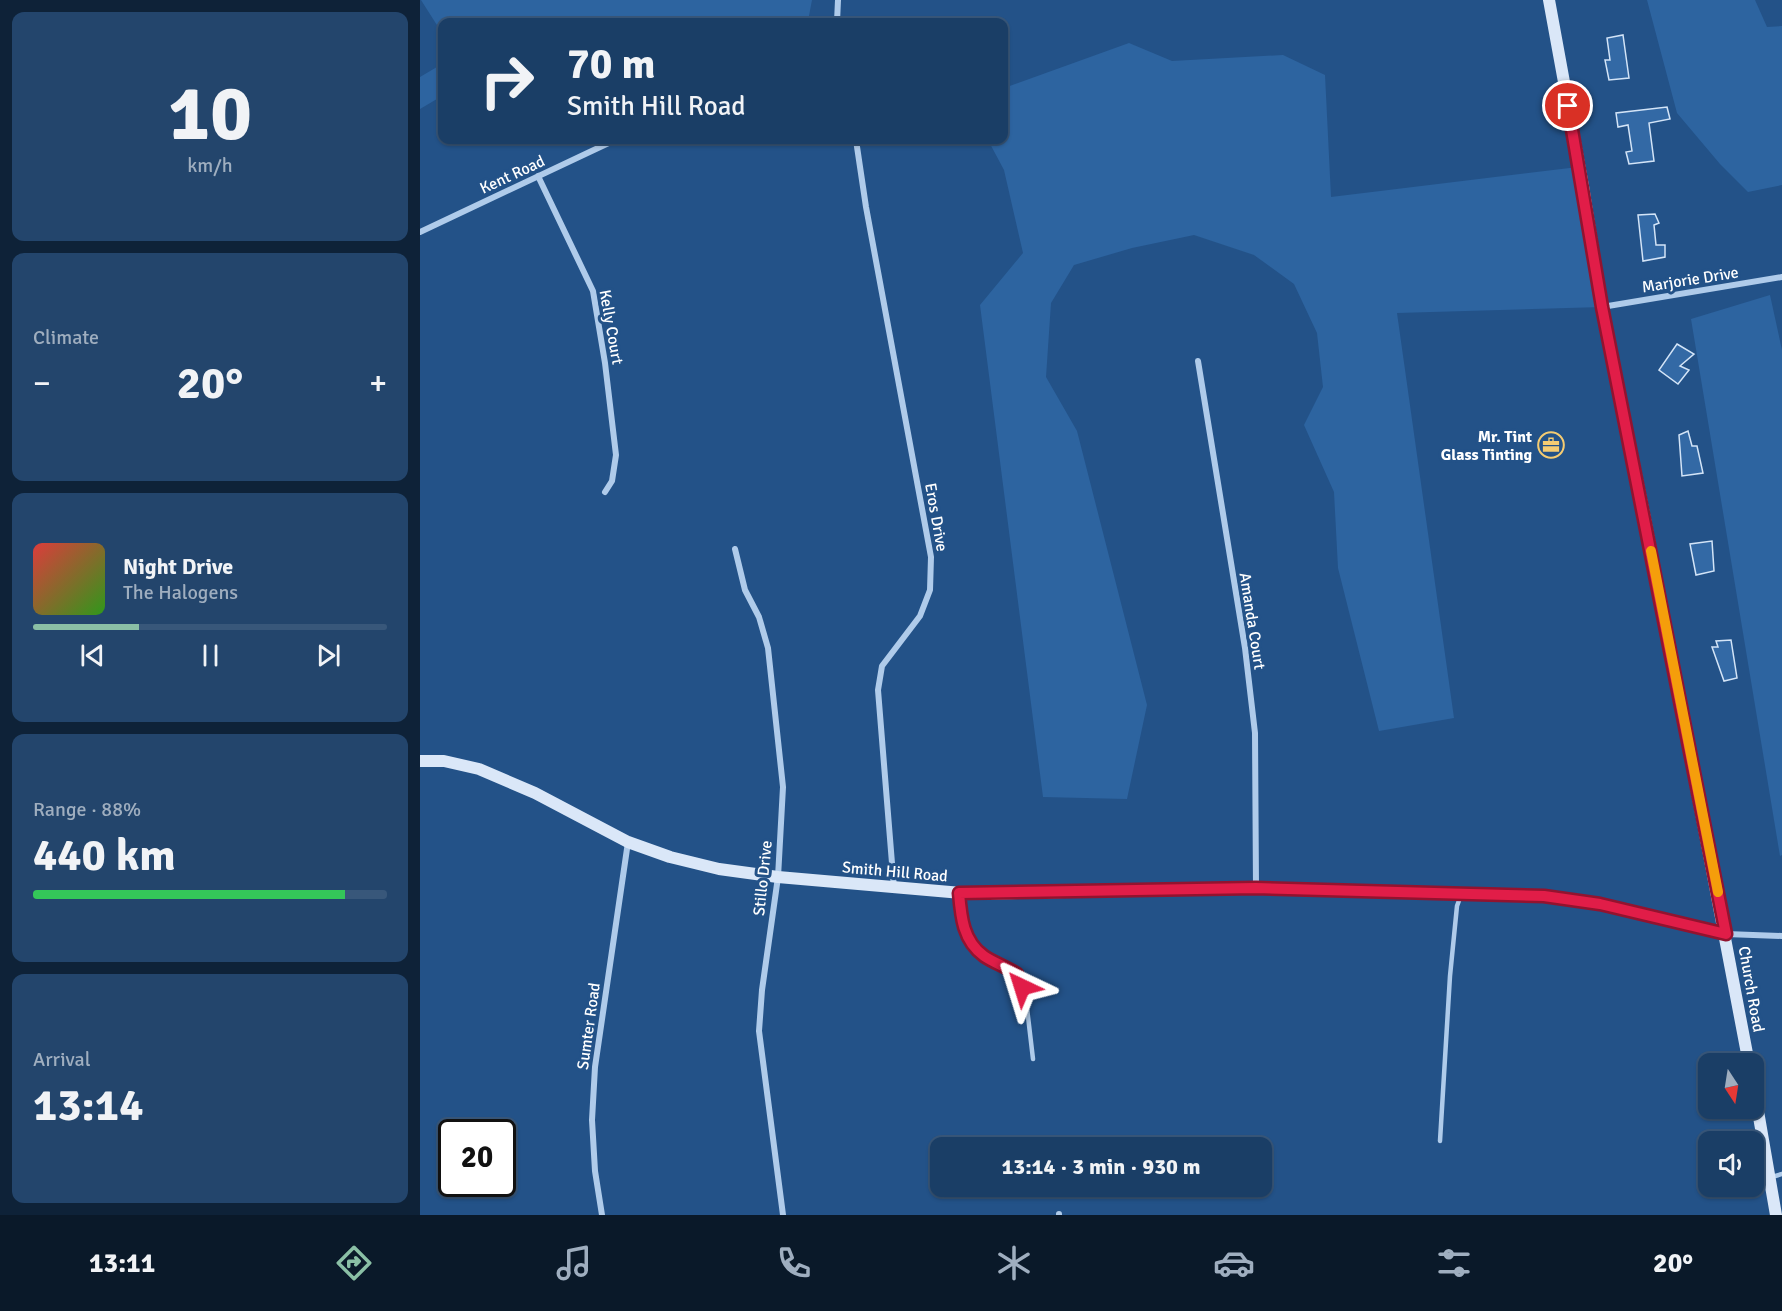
<!DOCTYPE html>
<meta charset="utf-8">
<style>
:root{--surface:#1a3e66;--page:#23456c;--text:#f1f3f6;--muted:#9faebf;--line:#38577a;--accent:#8abfa5}
body{margin:0;font-family:Signika,sans-serif;background:var(--page);color:var(--text);height:100vh;display:flex;flex-direction:column;font-size:22px;white-space:nowrap}
*{box-sizing:border-box;margin:0}
p{font-size:20px;color:var(--muted)}
.icon{flex:none;width:33px;height:33px;fill:none;stroke:currentColor;stroke-width:2;stroke-linecap:round;stroke-linejoin:round}
.map{position:relative;flex:1;overflow:hidden}
.details{display:flex;flex-direction:column;gap:12px;padding:12px;background:#0e2238;width:420px}
.details>*{flex:none}
.hud{position:absolute;left:18px;top:18px;width:570px;height:126px;border-radius:12px;box-shadow:0 2px 4px #0004,0 0 0 2px var(--line);background:#1a3e66;color:var(--text);overflow:hidden}
.needle{width:39px;rotate:168deg}
.controls{position:absolute;left:1278px;top:1053px;display:grid;gap:12px}
.controls a{display:grid;place-items:center;width:66px;height:66px;border-radius:12px;background:var(--surface);box-shadow:0 2px 4px #0004,0 0 0 2px var(--line);font-size:30px}
.speed{position:absolute;left:18px;top:1119px;display:flex;gap:12px;font-size:30px;font-weight:700;text-align:center}
.speed>*{display:grid;place-content:center;width:78px;height:78px;border-radius:50%;background:var(--surface);box-shadow:0 2px 4px #0004,0 0 0 2px var(--line);line-height:1}
.speed .limit{border:3px solid #111;border-radius:9px;background:#fff;color:#111}
.pin{position:absolute;display:grid;place-items:center;width:51px;height:51px;color:#fff;margin:-26px;border:3px solid #fff;border-radius:50%;box-shadow:0 2px 6px #0007}
.me{position:absolute;width:66px;margin:-33px;rotate:319deg;stroke-linejoin:round;filter:drop-shadow(0 0 4px #0008)}
.turn{display:flex;align-items:center;gap:21px;height:126px;padding:0 30px;font-size:27px}
.turn .icon{width:78px;height:78px;stroke-width:2.5}
.turn b{display:block;font-size:42px;line-height:51px}
.big{font-size:45px;font-weight:800;line-height:1.1}
.details .widget{flex:1;display:flex;flex-direction:column;justify-content:center;gap:9px;min-width:0;padding:0 21px;border-radius:12px;background:var(--page)}
.details .dial{align-items:center;gap:0}
.dial b{font-size:78px;line-height:1}
.song{display:flex;align-items:center;gap:18px}
.cover{width:72px;height:72px;border-radius:9px;background:linear-gradient(135deg,hsl(0 70% 55%),hsl(110 70% 35%))}
.played{height:6px;border-radius:3px;background:linear-gradient(90deg,var(--accent) 30%,var(--line) 30%)}
.keys{display:flex;justify-content:space-around;direction:ltr}
.heat{display:flex;justify-content:space-between;align-items:center;font-size:33px;direction:ltr}
.charge{height:9px;border-radius:4px;background:linear-gradient(90deg,#34c759 88%,var(--line) 0)}
.trip{position:absolute;left:510px;top:1137px;width:342px;height:60px;border-radius:12px;background:var(--surface);box-shadow:0 2px 4px #0004,0 0 0 2px var(--line);font-weight:800;line-height:60px;text-align:center}
.tab-bar{display:flex;height:96px;justify-content:space-around;align-items:center;background:#0a1929;color:var(--muted)}
.tab-bar .icon{width:42px;height:42px}
.tab-bar .selected{color:var(--accent)}
.tab-bar b{font-size:27px;color:var(--text)}
main{display:flex;flex:1;min-height:0}
.map>svg:first-child{display:block}
</style>
<main>
<section class="details">
<div class="widget dial"><b>10</b><p>km/h</p></div>
<div class="widget"><p>Climate</p>
<div class="heat"><a>−</a><b class="big">20°</b><a>+</a></div>
</div>
<div class="widget">
<div class="song"><i class="cover"></i><div><b>Night Drive</b><p>The Halogens</p></div></div>
<div class="played"></div>
<div class="keys"><svg class="icon" aria-label="previous" viewBox="0 0 24 24"><path d="M18 5L8 12l10 7zM5 5v14"/></svg><svg class="icon" aria-label="pause" viewBox="0 0 24 24"><path d="M8 5v14M16 5v14"/></svg><svg class="icon" aria-label="next" viewBox="0 0 24 24"><path d="M6 5l10 7-10 7zM19 5v14"/></svg></div>
</div>
<div class="widget"><p>Range · 88%</p><b class="big">440 km</b><div class="charge"></div></div>
<div class="widget"><p>Arrival</p><b class="big">13:14</b></div>
</section>
<div class="map">
<svg width="1362" height="1215" viewBox="0 0 1362 1215">
<rect width="100%" height="100%" fill="#235288"/>
<!-- green -->
<path fill="#2d64a0" d="M 1,0 L 392,0 L 388,21 L 22,22 L 22,33 Z
M 1227,0 L 1335,0 L 1347,27 L 1362,26 L 1362,185 L 1328,192 L 1300,164 L 1257,113 Z
M 709,43 L 752,61 L 863,55 L 905,75 L 911,197 L 1158,167 L 1182,307 L 977,313 L 1034,718 L 959,731 L 918,568 L 914,492 L 884,425 L 903,387 L 897,333 L 874,284 L 834,255 L 774,235 L 712,248 L 654,265 L 631,303 L 626,377 L 657,431 L 727,705 L 707,799 L 623,797 L 560,305 L 603,253 L 584,170 L 568,140 L 584,140 L 584,88 Z
M 22,64 L 22,96 L 0,109 L 0,77 Z
M 1350,295 L 1362,350 L 1362,855 L 1360,856 L 1271,319 Z"/>
<!-- building -->
<path fill="#3369a5" stroke="#d3e4f7" stroke-width="1.5" d="M 1203,35 L 1209,78 L 1189,80 L 1185,60 L 1190,60 L 1187,38 Z
M 1247,107 L 1250,119 L 1229,123 L 1234,161 L 1209,164 L 1206,152 L 1212,151 L 1208,125 L 1198,127 L 1196,113 Z
M 1235,214 L 1239,223 L 1234,225 L 1236,245 L 1245,245 L 1245,257 L 1223,261 L 1218,215 Z
M 1257,344 L 1274,354 L 1260,366 L 1269,370 L 1258,384 L 1239,370 Z
M 1268,431 L 1272,446 L 1277,446 L 1283,473 L 1262,476 L 1259,435 Z
M 1292,541 L 1294,571 L 1276,575 L 1270,544 Z
M 1311,640 L 1317,678 L 1304,681 L 1292,647 L 1298,647 L 1296,641 Z"/>
<g fill="none" stroke-linecap="round" stroke-linejoin="round">
<!-- lane -->
<path stroke="#afcbea" stroke-width="4.5" d="M 539,893 C 541,917 543,941 564,956 C 574,963 587,967 597,974 L 607,1008 L 613,1059
M 1020,1141 L 1030,976 L 1037,906 L 1041,895
M 1352,1177 L 1362,1174"/>
<!-- street -->
<path stroke="#afcbea" stroke-width="6" d="M 417,22 L 418,0
M 436,140 L 446,207 L 511,557 L 510,590 L 500,616 L 462,666 L 458,690 L 474,888
M 118,176 L 173,291 L 185,363 L 196,455 L 192,481 L 185,492
M 0,232 L 195,140
M 1182,307 L 1362,277
M 778,361 L 825,648 L 835,733 L 836,888
M 315,549 L 325,590 L 339,617 L 348,648 L 363,787 L 358,877 L 342,990 L 339,1031 L 363,1215
M 1306,934 L 1362,936
M 639,1214 L 639,1215
M 182,1215 L 175,1171 L 172,1120 L 175,1067 L 208,842"/>
<!-- secondary -->
<path stroke="#dae7f8" stroke-width="12" d="M 1129,0 L 1163,186 L 1182,307 L 1224,514 L 1329,1064
M 0,761 L 24,761 L 59,769 L 115,793 L 208,842 L 250,857 L 299,869 L 358,877 L 553,894 L 836,888 L 1124,896 L 1180,904 L 1306,934
M 1334,1088 L 1356,1215"/>
</g>
<g fill="none" stroke-linecap="round" stroke-linejoin="round">
<!-- route casing -->
<g stroke="#92132f" stroke-width="15">
<path id="route" d="M 602,987 L 597,974 C 587,967 574,963 564,956 C 543,941 541,917 539,893 L 836,888 L 1124,896 L 1180,904 L 1306,934 L 1182,307 L 1148,106"/>
</g>
<!-- route -->
<use href="#route" stroke="#e11d48" stroke-width="10"/>
<!-- slow -->
<path stroke="#f59e0b" stroke-width="10" d="M 1231,551 L 1298,892"/>
</g>
<!-- icons -->
<defs>
<g id="office-ring" transform="scale(1.35)"><circle r="9.5" fill="#235288" stroke="#f5cc72" stroke-width="1.5"/><path d="M-6-3h4V-5.5h4V-3h4V5H-6ZM-1-4.5V-3h2v-1.5ZM-6 0V1H6V0Z" fill="#f5cc72"/></g>
</defs>
<g fill-rule="evenodd">
<use href="#office-ring" x="1131" y="445"/>
</g>
<g text-anchor="middle" stroke-width="6" stroke-linejoin="round" paint-order="stroke">
<!-- street labels -->
<g font-size="16" fill="#fff" stroke="#235288">
<text transform="translate(92 174) rotate(-25)" y="6">Kent Road</text>
<text transform="translate(1270 279) rotate(-9)" y="6">Marjorie Drive</text>
<text transform="translate(192 327) rotate(80)" y="6">Kelly Court</text>
<text transform="translate(517 517) rotate(80)" y="6">Eros Drive</text>
<text transform="translate(833 621) rotate(81)" y="6">Amanda Court</text>
<text transform="translate(475 871) rotate(5)" y="6">Smith Hill Road</text>
<text transform="translate(342 878) rotate(-84)" y="6">Stillo Drive</text>
<text transform="translate(1332 989) rotate(80)" y="6">Church Road</text>
<text transform="translate(168 1026) rotate(-82)" y="6">Sumter Road</text>
</g>
<!-- poi labels -->
<g font-size="16" font-weight="bold" fill="#fff" stroke="#235288" text-anchor="end">
<text x="1112" y="442">Mr. Tint<tspan x="1112" dy="18">Glass Tinting</tspan></text>
</g>
</g>
</svg>
<div class="controls">
<a><svg class="needle" viewBox="-14 -14 28 28"><path d="M0-13l5 13h-10z" fill="#e53935"/><path d="M0 13l5-13h-10z" fill="#9faebf"/></svg></a>
<a><svg class="icon" aria-label="sound" viewBox="0 0 24 24"><path d="M4 9h4l5-4v14l-5-4H4zM17 9q2 3 0 6"/></svg></a>
</div>
<div class="speed"><div class="limit">20</div></div>
<div class="pin" style="left:1148px;top:106px;background:#d93025"><svg class="icon" aria-label="arrive" viewBox="0 0 24 24"><path d="M6 21V4h12l-3 4 3 4H6"/></svg></div>
<svg class="me" style="left:602px;top:987px" viewBox="-20 -20 40 40"><path d="M0-17L14 15 0 8-14 15z" fill="#e11d48" stroke="#fff" stroke-width="4"/></svg>
<div class="trip">13:14 · 3 min · 930 m</div>
<div class="hud">
<div class="turn"><svg class="icon" aria-label="right" viewBox="0 0 24 24"><path d="M7 20v-9h11M14 6l5 5-5 5"/></svg><div><b>70 m</b>Smith Hill Road</div></div>
</div>
</div>
</main>
<nav class="tab-bar">
<b>13:11</b>
<svg class="icon selected" aria-label="directions" viewBox="0 0 24 24"><path d="M12 3l9 9-9 9-9-9zM9 14v-3h6M13 9l2 2-2 2"/></svg>
<svg class="icon" aria-label="music" viewBox="0 0 24 24"><path d="M9 18V5l10-2v13"/><circle cx="6" cy="18" r="3"/><circle cx="16" cy="16" r="3"/></svg>
<svg class="icon" aria-label="phone" viewBox="0 0 24 24"><path d="M5 4h4l2 5-3 2q2 4 5 5l2-3 5 2v4C11 20 4 13 5 4z"/></svg>
<svg class="icon" aria-label="climate" viewBox="0 0 24 24"><path d="M12 3v18M4 7l16 10M4 17L20 7"/></svg>
<svg class="icon" aria-label="car" viewBox="0 0 24 24"><path d="M5 17H2v-5l4-1 3-4h7l3 4 3 1v5h-3M9 17h6M6 11h13"/><circle cx="7" cy="17" r="2"/><circle cx="17" cy="17" r="2"/></svg>
<svg class="icon" aria-label="filters" viewBox="0 0 24 24"><path d="M4 7h16M4 17h16"/><circle cx="9" cy="7" r="2"/><circle cx="15" cy="17" r="2"/></svg>
<b>20°</b>
</nav>
